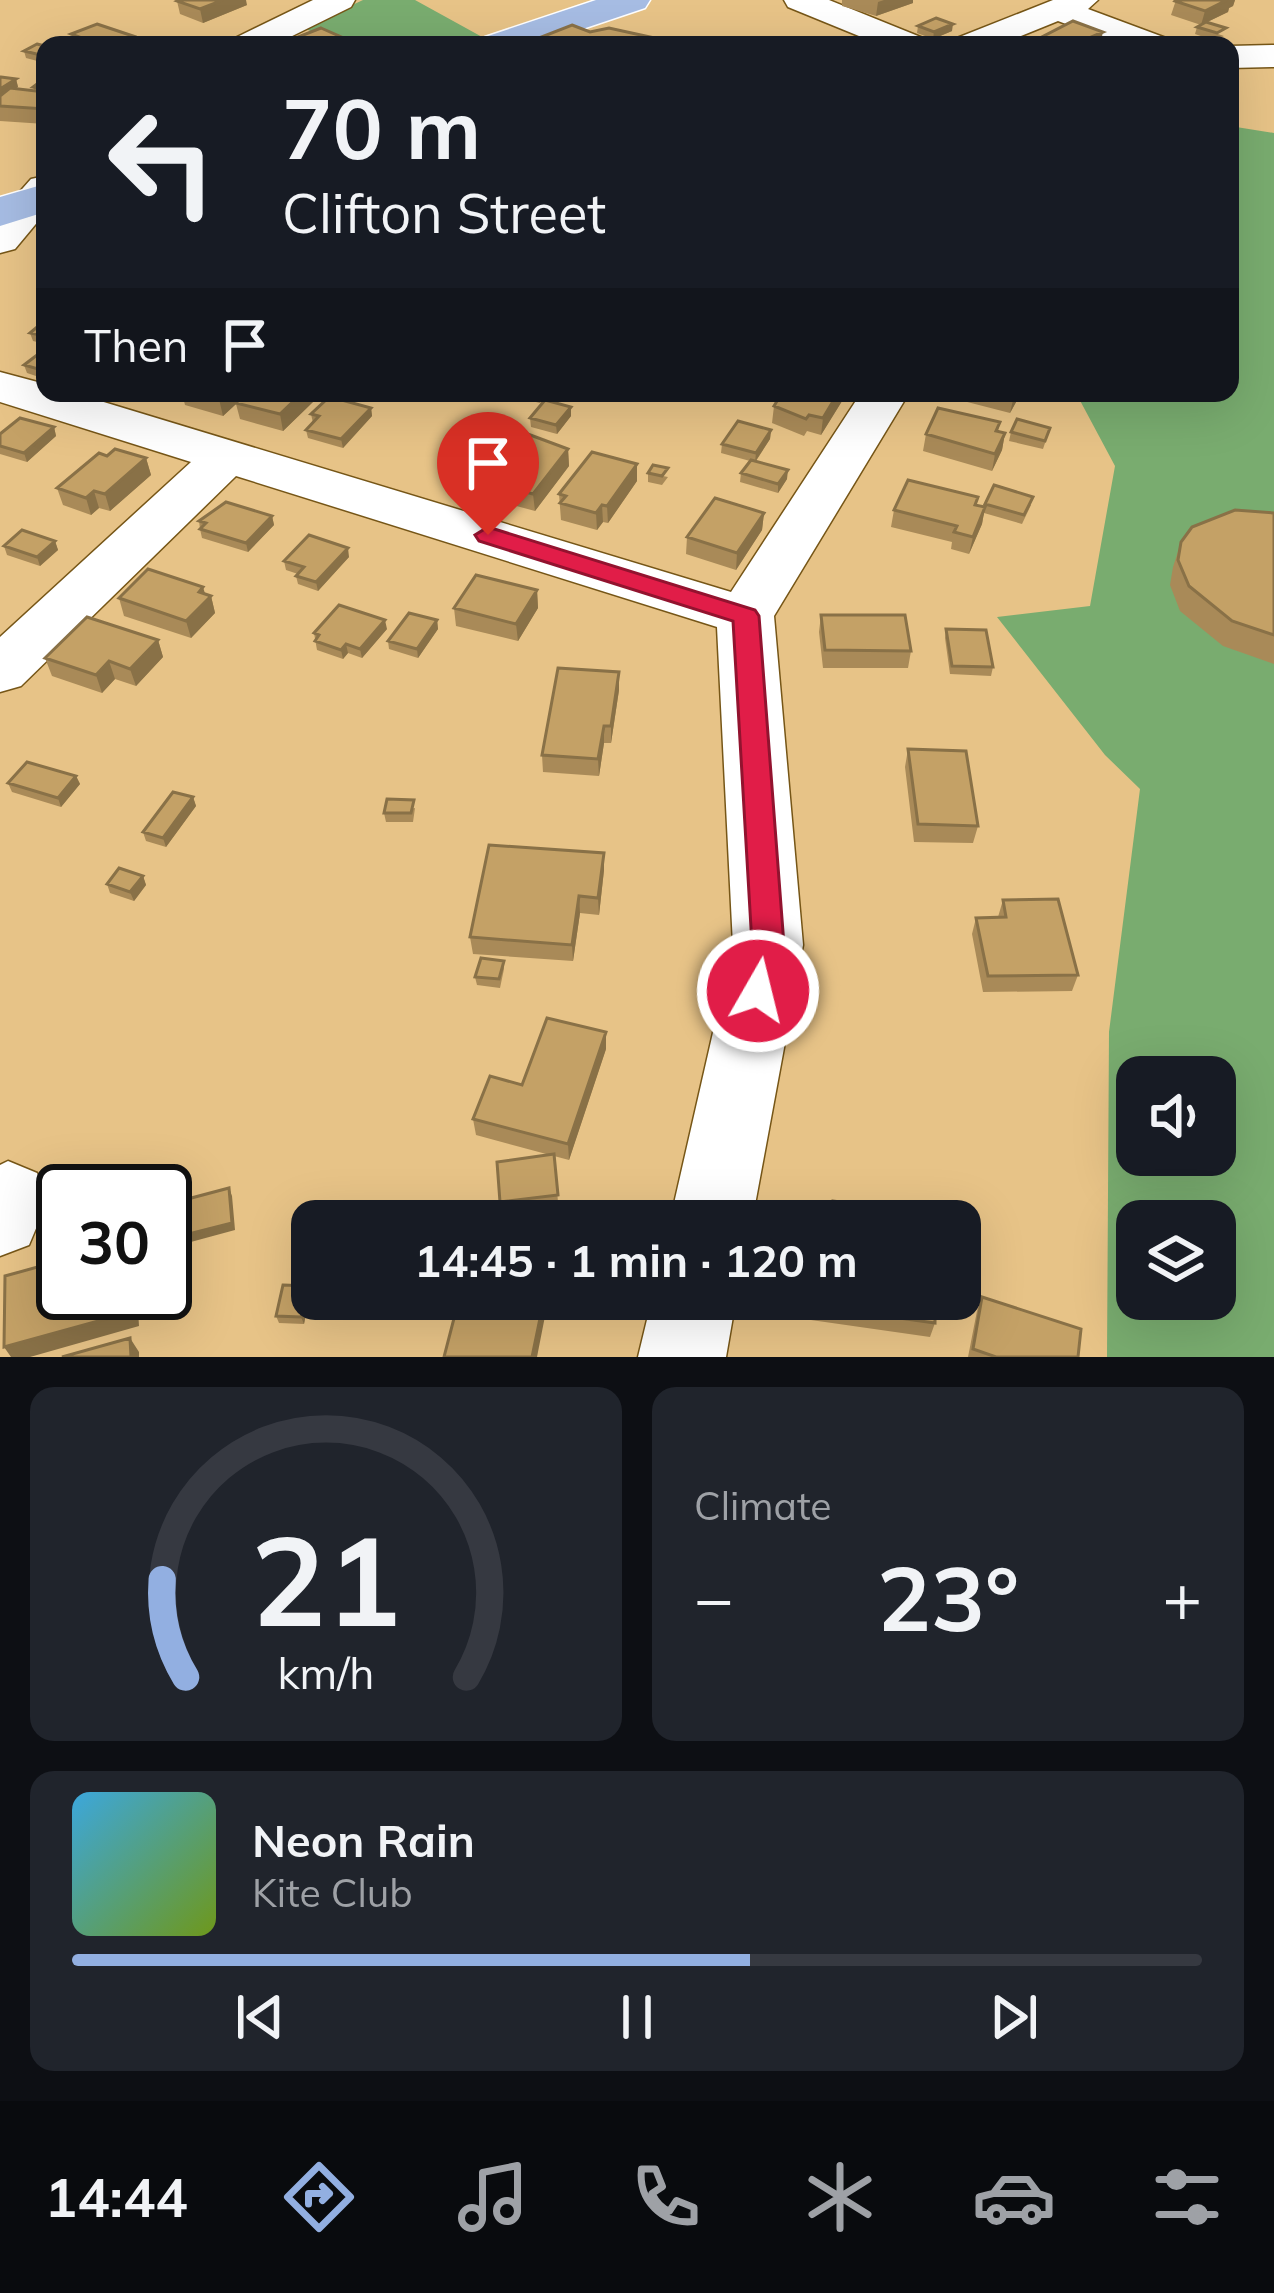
<!DOCTYPE html>
<meta charset="utf-8">
<style>
:root{--surface:#171b24;--page:#20242c;--text:#f1f3f6;--muted:#9ea1a6;--line:#363941;--accent:#92afe1}
body{margin:0;font-family:Mulish,sans-serif;background:var(--page);color:var(--text);height:100vh;display:flex;flex-direction:column;font-size:45px;white-space:nowrap}
*{box-sizing:border-box;margin:0}
p{font-size:39px;color:var(--muted)}
.icon{flex:none;width:66px;height:66px;fill:none;stroke:currentColor;stroke-width:2;stroke-linecap:round;stroke-linejoin:round}
.map{position:relative;height:1357px;overflow:hidden}
.side{display:flex;flex-direction:column;gap:30px;padding:30px;background:#0d0f14;flex:1}
.side>*{flex:none}
.banner{position:absolute;left:36px;top:36px;width:1203px;height:366px;border-radius:24px;box-shadow:0 12px 48px #0002;background:#171b24;color:var(--text);overflow:hidden}
.tools{position:absolute;left:1116px;top:1056px;display:grid;gap:24px}
.tools a{display:grid;place-items:center;width:120px;height:120px;border-radius:24px;background:var(--surface);box-shadow:0 12px 48px #0002;font-size:60px}
.speed{position:absolute;left:36px;top:1164px;display:flex;gap:24px;font-size:60px;font-weight:700;text-align:center}
.speed>*{display:grid;place-content:center;width:156px;height:156px;border-radius:50%;background:var(--surface);box-shadow:0 12px 48px #0002;line-height:1}
.speed .limit{border:6px solid #111;border-radius:18px;background:#fff;color:#111}
.pin{position:absolute;display:grid;place-items:center;width:102px;height:102px;color:#fff;margin:-123px -51px;border-radius:50% 50% 50% 0;rotate:-45deg;box-shadow:0 0 12px #0007}
.pin .icon{rotate:45deg}
.me{position:absolute;width:132px;margin:-66px;rotate:8deg;stroke-linejoin:round;filter:drop-shadow(0 0 9px #0008)}
.turn{display:flex;align-items:center;gap:42px;height:252px;padding:0 48px;font-size:54px}
.turn .icon{width:156px;height:156px;stroke-width:2.5}
.turn b{display:block;font-size:84px;line-height:102px}
.then{display:flex;align-items:center;height:114px;padding:0 48px;background:#0003;gap:24px;font-size:45px}
.big{font-size:90px;font-weight:700;line-height:1.1}
.side .card{flex:1;display:flex;flex-direction:column;justify-content:center;gap:18px;min-width:0;padding:0 42px;border-radius:24px;background:var(--page)}
.side .dial{align-items:center;gap:0}
.dial svg{height:312px;overflow:visible;fill:none;stroke:var(--line);stroke-width:7;stroke-linecap:round;text-anchor:middle}
.dial text{fill:var(--text);stroke:none}
.song{display:flex;align-items:center;gap:36px}
.cover{width:144px;height:144px;border-radius:18px;background:linear-gradient(135deg,hsl(200 70% 55%),hsl(80 70% 35%))}
.played{height:12px;border-radius:6px;background:linear-gradient(90deg,var(--accent) 60%,var(--line) 60%)}
.keys{display:flex;justify-content:space-around;direction:ltr}
.heat{display:flex;justify-content:space-between;align-items:center;font-size:66px;direction:ltr}
.side .tiles{flex:1;display:grid;gap:30px;grid-template-columns:1fr 1fr}
.card:last-child{grid-column:span 2}
.trip{position:absolute;left:291px;top:1200px;width:690px;height:120px;border-radius:24px;background:var(--surface);box-shadow:0 12px 48px #0002;font-weight:700;line-height:120px;text-align:center}
.tab-bar{display:flex;height:192px;justify-content:space-around;align-items:center;background:#090b0e;color:var(--muted)}
.tab-bar .icon{width:84px;height:84px}
.tab-bar .current{color:var(--accent)}
.tab-bar b{font-size:54px;color:var(--text)}
.map>svg:first-child{display:block}
</style>
<div class="map">
<svg width="1274" height="1357" viewBox="0 0 1274 1357">
<rect width="100%" height="100%" fill="#e7c387"/>
<!-- green -->
<path fill="#79ac6f" fill-rule="evenodd" d="M 363,0 L 415,0 L 484,38 C 462,45 446,48 425,37 C 380,49 346,46 303,28 Z
M 1230,126 L 1274,133 L 1274,1357 L 1107,1357 L 1109,1032 L 1140,789 L 1105,755 L 997,617 L 1090,606 L 1115,466 L 1076,393 L 1230,393 ZM 1137,1077 L 1215,1077 L 1215,1155 L 1137,1155 ZM 1137,1221 L 1215,1221 L 1215,1299 L 1137,1299 Z"/>
<g fill="none" stroke-linecap="round" stroke-linejoin="round">
<!-- minor casing -->
<g stroke="#765617" stroke-width="3">
<path id="minor" d="M 313,0 L 355,0 L 351,7 L 274,45 L 230,45 L 235,38 Z
M 784,0 L 829,0 L 923,38 L 928,45 L 881,45 L 788,7 Z
M 1053,0 L 1098,0 L 1088,9 L 1166,38 L 1171,45 L 1122,45 L 1058,21 L 999,45 L 952,45 L 957,38 Z
M 1274,45 L 1274,67 L 1230,68 L 1230,46 Z
M 45,176 L 45,213 L 15,249 L 0,253 L 0,214 L 31,179 Z
M 0,372 L 45,384 L 45,393 L 74,393 L 731,592 L 861,393 L 909,393 L 774,616 L 803,945 L 752,1221 L 670,1221 L 733,945 L 717,627 L 236,476 L 21,686 L 0,692 L 0,637 L 191,462 L 0,402 Z
M 8,1161 L 37,1173 L 48,1200 L 29,1245 L 0,1256 L 0,1165 Z
M 652,1299 L 736,1299 L 726,1357 L 638,1357 Z"/>
</g>
<!-- major casing -->
<g stroke="#fff" stroke-width="3">
<path id="major" d="M 596,0 L 650,0 L 645,8 L 535,45 L 479,45 L 485,37 Z
M 45,184 L 45,212 L 0,226 L 0,197 Z"/>
</g>
<!-- minor -->
<use href="#minor" fill="#fff" fill-rule="evenodd"/>
<!-- major -->
<use href="#major" fill="#a6bce3" fill-rule="evenodd"/>
</g>
<!-- wall -->
<path fill="#a98a58" d="M 842,0 L 913,0 L 913,3 L 876,16 L 842,6 Z
M 1176,0 L 1235,0 L 1233,6 L 1229,8 L 1228,12 L 1201,25 L 1171,15 Z
M 177,1 L 247,5 L 203,23 L 180,14 Z
M 918,26 L 952,31 L 933,39 L 917,33 Z
M 1197,27 L 1224,36 L 1215,41 L 1195,34 Z
M 339,36 L 340,43 L 336,45 L 301,45 L 298,37 Z
M 45,46 L 45,63 L 26,58 L 24,51 Z
M 0,77 L 16,79 L 18,87 L 15,88 L 34,90 L 33,87 L 45,78 L 45,124 L 0,121 Z
M 45,324 L 45,344 L 33,341 L 30,333 Z
M 45,349 L 45,379 L 27,373 L 24,365 Z
M 182,393 L 312,393 L 314,401 L 283,431 L 240,419 L 236,404 L 223,416 L 185,405 Z
M 519,393 L 549,393 L 540,403 L 519,398 Z
M 782,393 L 847,393 L 821,435 L 807,431 L 804,436 L 772,423 L 774,406 Z
M 940,393 L 1021,393 L 1010,413 L 940,395 Z
M 371,408 L 372,416 L 343,448 L 308,438 L 306,430 L 313,423 L 311,414 Z
M 571,416 L 557,434 L 531,427 L 530,418 Z
M 1000,422 L 998,431 L 1005,433 L 1002,450 L 992,471 L 923,451 L 926,434 Z
M 54,427 L 56,436 L 27,462 L 0,454 L 0,434 Z
M 1050,428 L 1043,449 L 1009,441 L 1011,432 Z
M 771,430 L 770,439 L 756,461 L 787,479 L 778,493 L 740,482 L 741,473 L 750,461 L 721,453 L 722,444 Z
M 568,449 L 569,466 L 535,511 L 487,498 L 486,481 Z
M 107,456 L 146,458 L 151,475 L 110,511 L 99,508 L 91,515 L 63,505 L 57,488 Z
M 648,473 L 668,477 L 662,485 L 648,482 Z
M 637,481 L 608,523 L 603,522 L 597,530 L 561,520 L 559,494 Z
M 978,497 L 976,505 L 984,507 L 985,504 L 1031,505 L 1022,524 L 984,513 L 982,524 L 969,554 L 951,549 L 952,542 L 891,527 L 894,510 Z
M 764,513 L 762,530 L 736,570 L 686,554 L 687,537 Z
M 1274,513 L 1274,664 L 1223,646 L 1180,611 L 1170,585 L 1173,567 L 1181,542 Z
M 272,516 L 274,525 L 248,552 L 202,538 L 200,529 L 199,521 Z
M 55,541 L 58,550 L 40,566 L 7,555 L 4,546 Z
M 349,557 L 318,591 L 298,584 L 296,576 L 298,574 L 286,570 L 284,561 Z
M 537,590 L 538,608 L 518,641 L 456,626 L 454,608 Z
M 205,594 L 211,596 L 215,613 L 191,638 L 124,616 L 119,598 Z
M 821,615 L 911,651 L 908,668 L 823,668 L 819,632 Z
M 437,620 L 438,629 L 418,658 L 389,649 L 388,641 Z
M 387,629 L 362,658 L 348,653 L 343,659 L 317,650 L 314,633 Z
M 946,629 L 993,667 L 991,676 L 950,674 L 945,638 Z
M 158,640 L 163,657 L 136,686 L 115,679 L 102,693 L 52,676 L 45,658 Z
M 619,672 L 619,690 L 611,743 L 604,743 L 599,776 L 543,772 L 542,755 Z
M 908,749 L 978,826 L 973,843 L 914,842 L 905,767 Z
M 76,776 L 80,784 L 61,807 L 12,792 L 8,783 Z
M 193,797 L 196,806 L 166,847 L 146,841 L 143,832 Z
M 415,808 L 413,822 L 386,822 L 384,813 Z
M 604,853 L 604,870 L 599,915 L 580,913 L 573,961 L 473,954 L 470,937 Z
M 143,876 L 146,885 L 134,901 L 110,893 L 107,884 Z
M 1003,900 L 1078,975 L 1072,991 L 983,992 L 972,934 L 976,918 L 998,917 Z
M 504,961 L 504,969 L 500,988 L 477,985 L 475,977 Z
M 606,1049 L 569,1160 L 554,1156 L 558,1202 L 502,1210 L 500,1202 L 550,1155 L 476,1135 L 473,1119 L 522,1085 Z
M 308,1286 L 310,1293 L 304,1324 L 279,1323 L 276,1316 Z
M 982,1297 L 1078,1357 L 968,1357 L 977,1311 Z
M 805,1299 L 935,1299 L 935,1323 L 930,1337 L 804,1319 Z"/>
<!-- shaded-wall -->
<path fill="#897147" d="M 223,0 L 246,0 L 247,5 L 203,23 L 200,9 Z
M 884,0 L 913,0 L 913,3 L 876,16 L 878,2 Z
M 1227,0 L 1235,0 L 1233,6 L 1229,8 L 1228,12 L 1201,25 L 1205,11 Z
M 953,24 L 952,31 L 933,39 L 934,32 Z
M 1103,32 L 1100,45 L 1081,45 L 1082,41 Z
M 133,36 L 136,45 L 112,45 Z
M 339,36 L 340,43 L 317,45 Z
M 16,79 L 18,87 L 0,98 L 0,89 Z
M 226,393 L 248,393 L 223,416 L 219,399 Z
M 302,393 L 312,393 L 314,401 L 283,431 L 280,414 Z
M 838,393 L 847,393 L 821,435 L 823,418 Z
M 1015,393 L 1021,393 L 1010,413 L 1014,396 Z
M 571,407 L 571,416 L 557,434 L 556,425 Z
M 371,408 L 372,416 L 343,448 L 341,439 Z
M 54,427 L 56,436 L 27,462 L 24,453 Z
M 771,430 L 770,439 L 755,462 L 756,453 Z
M 1005,433 L 1002,450 L 992,471 L 995,454 Z
M 568,449 L 569,466 L 535,511 L 533,494 Z
M 146,458 L 151,475 L 110,511 L 105,494 Z
M 637,464 L 637,481 L 608,523 L 607,506 Z
M 788,470 L 787,479 L 778,493 L 778,484 Z
M 94,491 L 99,508 L 91,515 L 86,498 Z
M 602,505 L 603,522 L 597,530 L 596,513 Z
M 985,507 L 982,524 L 969,554 L 973,537 Z
M 764,513 L 762,530 L 736,570 L 737,553 Z
M 272,516 L 274,525 L 248,552 L 246,543 Z
M 55,541 L 58,550 L 40,566 L 37,557 Z
M 348,548 L 349,557 L 318,591 L 316,582 Z
M 203,587 L 207,600 L 211,596 L 215,613 L 191,638 L 186,621 L 199,592 Z
M 537,590 L 538,608 L 518,641 L 516,624 Z
M 385,620 L 387,629 L 362,658 L 360,649 Z
M 437,620 L 438,629 L 418,658 L 417,649 Z
M 158,640 L 163,657 L 136,686 L 130,669 Z
M 346,644 L 348,653 L 343,659 L 341,650 Z
M 109,661 L 115,679 L 102,693 L 96,675 Z
M 619,672 L 619,690 L 611,743 L 611,726 Z
M 604,726 L 604,743 L 599,776 L 598,759 Z
M 76,776 L 80,784 L 61,807 L 58,798 Z
M 193,797 L 196,806 L 166,847 L 163,838 Z
M 604,853 L 604,870 L 599,915 L 598,898 Z
M 143,876 L 146,885 L 134,901 L 130,892 Z
M 579,896 L 580,913 L 573,961 L 572,945 Z
M 606,1032 L 606,1049 L 569,1160 L 568,1144 Z
M 229,1188 L 232,1196 L 235,1230 L 165,1249 L 165,1240 Z
M 308,1286 L 310,1293 L 304,1324 L 301,1317 Z
M 130,1293 L 137,1293 L 139,1326 L 30,1357 L 11,1357 L 4,1347 Z
M 545,1299 L 546,1311 L 537,1357 L 532,1357 Z
M 130,1338 L 139,1352 L 139,1357 L 131,1357 Z"/>
<!-- building -->
<path fill="#c4a166" stroke="#897147" stroke-width="3" d="M 179,0 L 223,0 L 200,9 L 177,1 Z
M 1176,0 L 1227,0 L 1205,11 L 1175,1 Z
M 936,18 L 953,24 L 934,32 L 918,26 Z
M 1073,21 L 1103,32 L 1082,41 L 1088,43 L 1083,45 L 1050,45 L 1036,40 Z
M 1206,22 L 1226,28 L 1217,33 L 1197,27 Z
M 97,24 L 133,36 L 112,45 L 90,45 L 73,39 L 79,37 L 71,34 Z
M 572,25 L 590,32 L 609,28 L 668,41 L 664,45 L 521,45 Z
M 321,28 L 339,36 L 317,45 L 298,37 Z
M 37,44 L 45,46 L 45,56 L 24,51 Z
M 0,77 L 1,77 L 16,79 L 0,89 Z
M 45,78 L 45,89 L 33,87 Z
M 10,88 L 45,92 L 45,109 L 0,106 L 0,96 Z
M 42,323 L 45,324 L 45,336 L 30,333 Z
M 45,349 L 45,371 L 24,365 Z
M 197,393 L 226,393 L 219,399 Z
M 246,393 L 302,393 L 280,414 L 236,403 Z
M 782,393 L 838,393 L 823,418 L 809,415 L 806,419 L 774,406 Z
M 338,399 L 371,408 L 341,439 L 306,430 L 319,416 L 311,414 L 326,400 Z
M 545,400 L 571,407 L 556,425 L 530,418 Z
M 938,408 L 1000,422 L 996,431 L 1005,433 L 995,454 L 926,434 Z
M 20,418 L 54,427 L 24,453 L 0,446 L 0,434 Z
M 1017,419 L 1050,428 L 1045,441 L 1011,432 Z
M 738,421 L 771,430 L 756,453 L 722,444 Z
M 525,433 L 568,449 L 533,494 L 486,481 Z
M 115,449 L 146,458 L 105,494 L 94,491 L 86,498 L 57,488 L 99,453 L 107,456 Z
M 592,452 L 637,464 L 607,506 L 602,505 L 596,513 L 560,503 L 566,496 L 559,494 Z
M 751,460 L 788,470 L 778,484 L 741,473 Z
M 653,465 L 668,468 L 662,476 L 648,473 Z
M 908,480 L 978,497 L 975,505 L 985,507 L 973,537 L 954,532 L 957,526 L 894,510 Z
M 994,485 L 1033,497 L 1024,515 L 985,504 Z
M 715,498 L 764,513 L 737,553 L 687,537 Z
M 226,502 L 272,516 L 246,543 L 200,529 L 206,523 L 199,521 Z
M 1235,510 L 1274,513 L 1274,635 L 1232,621 L 1189,586 L 1178,560 L 1181,542 L 1192,527 Z
M 22,530 L 55,541 L 37,557 L 4,546 Z
M 309,535 L 348,548 L 316,582 L 296,576 L 304,567 L 284,561 Z
M 148,569 L 203,587 L 199,592 L 211,596 L 186,621 L 119,598 Z
M 476,575 L 537,590 L 516,624 L 454,608 Z
M 339,605 L 385,620 L 360,649 L 346,644 L 341,650 L 315,641 L 319,635 L 314,633 Z
M 409,613 L 437,620 L 417,649 L 388,641 Z
M 821,615 L 905,615 L 911,651 L 825,650 Z
M 87,617 L 158,640 L 130,669 L 109,661 L 96,675 L 45,658 Z
M 946,629 L 986,630 L 993,667 L 952,666 Z
M 558,668 L 619,672 L 611,726 L 604,726 L 598,759 L 542,755 Z
M 908,749 L 966,751 L 978,826 L 918,824 Z
M 27,762 L 76,776 L 58,798 L 8,783 Z
M 173,792 L 193,797 L 163,838 L 143,832 Z
M 387,799 L 414,800 L 411,813 L 384,813 Z
M 489,845 L 604,853 L 598,898 L 579,896 L 572,945 L 470,937 Z
M 119,868 L 143,876 L 130,892 L 107,884 Z
M 1058,899 L 1078,975 L 988,976 L 976,918 L 1006,917 L 1003,900 Z
M 481,958 L 504,961 L 499,979 L 475,977 Z
M 547,1018 L 606,1032 L 568,1144 L 473,1119 L 490,1076 L 522,1085 Z
M 554,1154 L 558,1195 L 500,1202 L 497,1162 Z
M 229,1188 L 232,1223 L 165,1240 L 165,1205 Z
M 833,1201 L 935,1215 L 935,1221 L 832,1221 Z
M 63,1260 L 63,1293 L 130,1293 L 131,1312 L 4,1347 L 5,1276 Z
M 283,1285 L 308,1286 L 301,1317 L 276,1316 Z
M 982,1297 L 1081,1329 L 1078,1357 L 996,1357 L 973,1349 Z
M 459,1299 L 544,1299 L 532,1357 L 444,1357 Z
M 807,1299 L 935,1299 L 935,1323 L 806,1305 Z
M 130,1338 L 131,1357 L 62,1357 Z"/>
<!-- route -->
<path fill="#e11d48" stroke="#92132f" stroke-width="3" d="M 488,527 L 755,610 L 759,616 L 784,945 L 770,1001 L 758,1005 L 746,1001 L 742,991 L 752,945 L 733,621 L 479,541 L 475,535 Z"/>
</svg>
<div class="tools">
<a><svg class="icon" aria-label="sound" viewBox="0 0 24 24"><path d="M4 9h4l5-4v14l-5-4H4zM17 9q2 3 0 6"/></svg></a>
<a><svg class="icon" aria-label="layers" viewBox="0 0 24 24"><path d="M12 4l9 5-9 5-9-5zM3 14l9 5 9-5"/></svg></a>
</div>
<div class="speed"><div class="limit">30</div></div>
<div class="pin" style="left:488px;top:535px;background:#d93025"><svg class="icon" aria-label="arrive" viewBox="0 0 24 24"><path d="M6 21V4h12l-3 4 3 4H6"/></svg></div>
<svg class="me" style="left:758px;top:991px" viewBox="-20 -20 40 40"><circle r="17" fill="#e11d48" stroke="#fff" stroke-width="3"/><path d="M0-11L8 9 0 5-8 9z" fill="#fff"/></svg>
<div class="trip">14:45 · 1 min · 120 m</div>
<div class="banner">
<div class="turn"><svg class="icon" aria-label="left" viewBox="0 0 24 24"><path d="M17 20v-9H6M10 6l-5 5 5 5"/></svg><div><b>70 m</b>Clifton Street</div></div>
<div class="then">Then<svg class="icon" aria-label="arrive" viewBox="0 0 24 24"><path d="M6 21V4h12l-3 4 3 4H6"/></svg></div>
</div>
</div>
<section class="side">
<div class="tiles">
<div class="card dial"><svg viewBox="0 0 100 80">
<path d="M14 69A42 42 0 1 1 86 69"/>
<path d="M14 69A42 42 0 0 1 8 44" stroke="#92afe1"/>
<text x="50" y="56" font-size="32" font-weight="700">21</text>
<text x="50" y="72" font-size="11">km/h</text>
</svg></div>
<div class="card"><p>Climate</p>
<div class="heat"><a>−</a><b class="big">23°</b><a>+</a></div>
</div>
<div class="card">
<div class="song"><i class="cover"></i><div><b>Neon Rain</b><p>Kite Club</p></div></div>
<div class="played"></div>
<div class="keys"><svg class="icon" aria-label="previous" viewBox="0 0 24 24"><path d="M18 5L8 12l10 7zM5 5v14"/></svg><svg class="icon" aria-label="pause" viewBox="0 0 24 24"><path d="M8 5v14M16 5v14"/></svg><svg class="icon" aria-label="next" viewBox="0 0 24 24"><path d="M6 5l10 7-10 7zM19 5v14"/></svg></div>
</div>
</div>
</section>
<nav class="tab-bar">
<b>14:44</b>
<svg class="icon current" aria-label="directions" viewBox="0 0 24 24"><path d="M12 3l9 9-9 9-9-9zM9 14v-3h6M13 9l2 2-2 2"/></svg>
<svg class="icon" aria-label="music" viewBox="0 0 24 24"><path d="M9 18V5l10-2v13"/><circle cx="6" cy="18" r="3"/><circle cx="16" cy="16" r="3"/></svg>
<svg class="icon" aria-label="phone" viewBox="0 0 24 24"><path d="M5 4h4l2 5-3 2q2 4 5 5l2-3 5 2v4C11 20 4 13 5 4z"/></svg>
<svg class="icon" aria-label="climate" viewBox="0 0 24 24"><path d="M12 3v18M4 7l16 10M4 17L20 7"/></svg>
<svg class="icon" aria-label="car" viewBox="0 0 24 24"><path d="M5 17H2v-5l4-1 3-4h7l3 4 3 1v5h-3M9 17h6M6 11h13"/><circle cx="7" cy="17" r="2"/><circle cx="17" cy="17" r="2"/></svg>
<svg class="icon" aria-label="filters" viewBox="0 0 24 24"><path d="M4 7h16M4 17h16"/><circle cx="9" cy="7" r="2"/><circle cx="15" cy="17" r="2"/></svg>
</nav>
